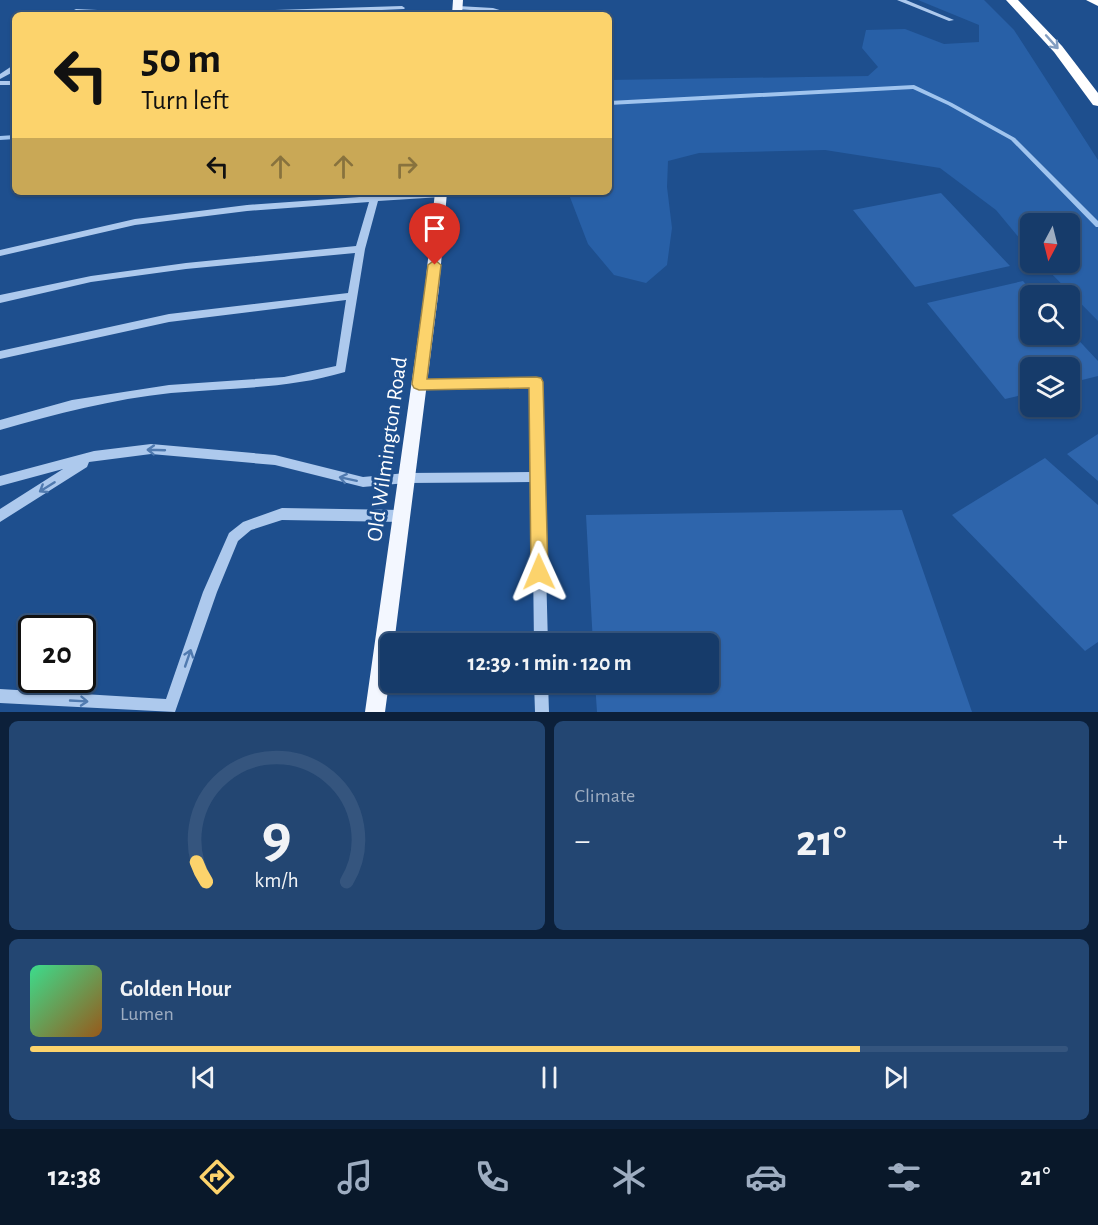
<!DOCTYPE html>
<meta charset="utf-8">
<style>
:root{--surface:#163b6a;--page:#234672;--text:#f1f3f6;--muted:#9eadc1;--line:#35557e;--accent:#fcd36c}
body{margin:0;font-family:"Alegreya Sans",sans-serif;background:var(--page);color:var(--text);height:100vh;display:flex;flex-direction:column;font-size:22px;white-space:nowrap}
*{box-sizing:border-box;margin:0}
p{font-size:20px;color:var(--muted)}
.icon{flex:none;width:33px;height:33px;fill:none;stroke:currentColor;stroke-width:2;stroke-linecap:round;stroke-linejoin:round}
.map{position:relative;height:712px;overflow:hidden}
.panel{display:flex;flex-direction:column;gap:9px;padding:9px;background:#0c203a;flex:1}
.panel>*{flex:none}
.top-card{position:absolute;left:12px;top:12px;width:600px;height:183px;border-radius:9px;box-shadow:0 2px 4px #0004,0 0 0 2px var(--line);background:#fcd36c;color:#111;overflow:hidden}
.needle{width:39px;rotate:187deg}
.fabs{position:absolute;left:1020px;top:213px;display:grid;gap:12px}
.fabs a{display:grid;place-items:center;width:60px;height:60px;border-radius:9px;background:var(--surface);box-shadow:0 2px 4px #0004,0 0 0 2px var(--line);font-size:30px}
.speed{position:absolute;left:18px;top:615px;display:flex;gap:12px;font-size:30px;font-weight:700;text-align:center}
.speed>*{display:grid;place-content:center;width:78px;height:78px;border-radius:50%;background:var(--surface);box-shadow:0 2px 4px #0004,0 0 0 2px var(--line);line-height:1}
.speed .limit{border:3px solid #111;border-radius:9px;background:#fff;color:#111}
.pin{position:absolute;display:grid;place-items:center;width:51px;height:51px;color:#fff;margin:-62px -26px;border-radius:50% 50% 50% 0;rotate:-45deg;box-shadow:0 0 6px #0007}
.pin .icon{rotate:45deg}
.me{position:absolute;width:66px;margin:-33px;rotate:359deg;stroke-linejoin:round;filter:drop-shadow(0 0 4px #0008)}
.turn{display:flex;align-items:center;gap:21px;height:126px;padding:0 30px;font-size:27px}
.turn .icon{width:78px;height:78px;stroke-width:2.5}
.turn b{display:block;font-size:42px;line-height:51px}
.lanes{display:flex;align-items:center;height:57px;padding:0 30px;background:#0003;justify-content:center;gap:30px;direction:ltr}
.lanes .off{opacity:.35}
.big{font-size:45px;font-weight:700;line-height:1.1}
.panel .widget{flex:1;display:flex;flex-direction:column;justify-content:center;gap:9px;min-width:0;padding:0 21px;border-radius:9px;background:var(--page)}
.panel .dial{align-items:center;gap:0}
.dial svg{height:156px;overflow:visible;fill:none;stroke:var(--line);stroke-width:7;stroke-linecap:round;text-anchor:middle}
.dial text{fill:var(--text);stroke:none}
.song{display:flex;align-items:center;gap:18px}
.cover{width:72px;height:72px;border-radius:9px;background:linear-gradient(135deg,hsl(150 70% 55%),hsl(30 70% 35%))}
.played{height:6px;border-radius:3px;background:linear-gradient(90deg,var(--accent) 80%,var(--line) 80%)}
.keys{display:flex;justify-content:space-around;direction:ltr}
.heat{display:flex;justify-content:space-between;align-items:center;font-size:33px;direction:ltr}
.panel .tiles{flex:1;display:grid;gap:9px;grid-template-columns:1fr 1fr}
.widget:last-child{grid-column:span 2}
.trip{position:absolute;left:380px;top:633px;width:339px;height:60px;border-radius:9px;background:var(--surface);box-shadow:0 2px 4px #0004,0 0 0 2px var(--line);font-weight:700;line-height:60px;text-align:center}
.dock{display:flex;height:96px;justify-content:space-around;align-items:center;background:#09182a;color:var(--muted)}
.dock .icon{width:42px;height:42px}
.dock .selected{color:var(--accent)}
.dock b{font-size:27px;color:var(--text)}
.map>svg:first-child{display:block}
</style>
<div class="map">
<svg width="1098" height="712" viewBox="0 0 1098 712">
<rect width="100%" height="100%" fill="#1e4f8e"/>
<!-- green -->
<path fill="#2860a7" d="M 918,0 L 984,0 L 1014,30 L 1098,160 L 1098,321 L 1041,263 L 1070,262 L 1070,224 L 1030,224 L 1030,251 L 996,210 L 940,168 L 825,150 L 699,153 L 668,161 L 667,187 L 672,228 L 667,265 L 646,283 L 614,275 L 588,244 L 568,192 L 609,192 L 609,80 L 868,76 L 878,67 L 862,48 L 866,30 L 905,29 L 944,44 L 979,42 L 979,25 Z"/>
<g fill="none" stroke-linecap="round" stroke-linejoin="round">
<!-- stream -->
<path fill="#a0c4ee" fill-rule="evenodd" d="M 914,85 L 952,103 L 1015,138 L 1098,221 L 1098,227 L 1096,227 L 1011,140 L 948,105 L 913,89 L 609,105 L 609,101 Z
M 15,135 L 15,139 L 0,140 L 0,136 Z"/>
</g>
<!-- building -->
<path fill="#2e65ac" d="M 941,193 L 1010,266 L 915,287 L 853,210 Z
M 1023,281 L 1036,296 L 1030,296 L 1030,334 L 1070,334 L 1070,331 L 1098,361 L 1098,376 L 1070,383 L 1070,368 L 1030,368 L 1030,393 L 1005,399 L 927,303 Z
M 1098,434 L 1098,481 L 1067,454 Z
M 1045,458 L 1098,505 L 1098,642 L 1085,651 L 952,515 Z
M 902,510 L 972,712 L 597,712 L 595,682 L 708,682 L 708,644 L 593,644 L 586,515 Z"/>
<g fill="none" stroke-linecap="round" stroke-linejoin="round">
<!-- minor -->
<path fill="#adc9ed" fill-rule="evenodd" d="M 897,0 L 906,0 L 954,20 L 949,21 Z
M 402,6 L 405,8 L 404,9 L 270,15 L 275,10 Z
M 458,6 L 493,8 L 516,15 L 506,15 L 486,11 L 456,9 L 455,8 Z
M 76,9 L 119,11 L 129,15 L 74,12 L 74,10 Z
M 12,66 L 15,66 L 15,71 L 0,79 L 0,74 Z
M 0,81 L 15,81 L 15,85 L 0,85 Z
M 430,192 L 444,192 L 445,194 L 441,197 L 378,201 L 365,249 L 345,372 C 288,389 229,388 171,393 C 113,399 56,414 0,430 L 0,420 L 72,400 L 169,385 L 284,377 L 336,366 L 346,300 L 169,322 L 0,359 L 0,351 L 169,314 L 348,293 L 355,253 L 186,269 L 91,282 L 0,303 L 0,295 L 91,276 L 186,263 L 356,246 L 369,202 L 247,211 L 135,225 L 0,256 L 0,250 L 135,219 L 247,205 Z
M 536,378 L 540,379 L 541,382 L 548,644 L 534,644 L 532,482 L 406,483 L 363,487 L 275,465 L 151,454 L 89,462 L 87,467 L 0,522 L 0,509 L 63,469 L 0,486 L 0,476 L 94,451 L 151,444 L 275,455 L 363,477 L 406,473 L 532,472 L 531,386 L 419,388 L 415,387 L 414,384 L 415,381 L 419,380 Z
M 282,508 L 402,510 L 406,512 L 408,516 L 406,520 L 402,522 L 282,520 L 251,530 L 238,541 L 217,592 L 175,712 L 0,703 L 0,689 L 166,699 L 203,592 L 229,533 L 243,522 Z
M 534,682 L 548,682 L 549,712 L 535,712 Z"/>
<!-- major -->
<path fill="#f3f7ff" fill-rule="evenodd" d="M 453,0 L 463,0 L 462,15 L 452,15 Z
M 435,192 L 447,192 L 439,288 L 394,644 L 390,644 L 390,675 L 385,712 L 365,712 L 425,288 Z"/>
<!-- highway -->
<path fill="#fff" fill-rule="evenodd" d="M 1006,0 L 1018,0 L 1062,46 L 1098,93 L 1098,106 L 1093,105 L 1054,52 Z
M 1086,0 L 1098,0 L 1098,6 Z"/>
</g>
<!-- one-way arrows -->
<defs><path id="oneway-shaft" d="M-6 0H5M1.5-3L5.5 0L1.5 3" fill="none" stroke-width="1.6" stroke-linecap="round" stroke-linejoin="round" transform="scale(1.5)"/></defs>
<use stroke="#839ec1" href="#oneway-shaft" transform="translate(1052 42) rotate(48)"/>
<g stroke="#507aaf">
<use href="#oneway-shaft" transform="translate(156 450) rotate(-178)"/>
<use href="#oneway-shaft" transform="translate(348 479) rotate(-168)"/>
<use href="#oneway-shaft" transform="translate(47 487) rotate(148)"/>
<use href="#oneway-shaft" transform="translate(188 658) rotate(-71)"/>
<use href="#oneway-shaft" transform="translate(79 701) rotate(3)"/>
</g>
<!-- route -->
<path fill="#fcd36c" stroke="#a48946" stroke-width="1.5" d="M 435,260 L 441,265 L 427,379 L 536,377 L 541,378 L 543,382 L 548,572 L 545,578 L 539,580 L 533,578 L 531,572 L 529,388 L 419,390 L 414,388 L 412,384 L 428,265 Z"/>
<g text-anchor="middle" stroke-width="6" stroke-linejoin="round" paint-order="stroke">
<!-- street labels -->
<g font-size="22" fill="#fff" stroke="#1e4f8e">
<text transform="translate(386 449) rotate(-82)" y="8">Old Wilmington Road</text>
</g>
</g>
</svg>
<div class="fabs">
<a><svg class="needle" viewBox="-14 -14 28 28"><path d="M0-13l5 13h-10z" fill="#e53935"/><path d="M0 13l5-13h-10z" fill="#9eadc1"/></svg></a>
<a><svg class="icon" aria-label="search" viewBox="0 0 24 24"><circle cx="10" cy="10" r="6"/><path d="M15 15l6 6"/></svg></a>
<a><svg class="icon" aria-label="layers" viewBox="0 0 24 24"><path d="M12 4l9 5-9 5-9-5zM3 14l9 5 9-5"/></svg></a>
</div>
<div class="speed"><div class="limit">20</div></div>
<div class="pin" style="left:435px;top:265px;background:#d93025"><svg class="icon" aria-label="arrive" viewBox="0 0 24 24"><path d="M6 21V4h12l-3 4 3 4H6"/></svg></div>
<svg class="me" style="left:539px;top:572px" viewBox="-20 -20 40 40"><path d="M0-17L14 15 0 8-14 15z" fill="#fcd36c" stroke="#fff" stroke-width="4"/></svg>
<div class="trip">12:39 · 1 min · 120 m</div>
<div class="top-card">
<div class="turn"><svg class="icon" aria-label="left" viewBox="0 0 24 24"><path d="M17 20v-9H6M10 6l-5 5 5 5"/></svg><div><b>50 m</b>Turn left</div></div>
<div class="lanes"><svg class="icon" aria-label="left" viewBox="0 0 24 24"><path d="M17 20v-9H6M10 6l-5 5 5 5"/></svg><svg class="icon off" aria-label="ahead" viewBox="0 0 24 24"><path d="M12 20V5M6 11l6-6 6 6"/></svg><svg class="icon off" aria-label="ahead" viewBox="0 0 24 24"><path d="M12 20V5M6 11l6-6 6 6"/></svg><svg class="icon off" aria-label="right" viewBox="0 0 24 24"><path d="M7 20v-9h11M14 6l5 5-5 5"/></svg></div>
</div>
</div>
<section class="panel">
<div class="tiles">
<div class="widget dial"><svg viewBox="0 0 100 80">
<path d="M14 69A42 42 0 1 1 86 69"/>
<path d="M14 69A42 42 0 0 1 9 59" stroke="#fcd36c"/>
<text x="50" y="56" font-size="32" font-weight="700">9</text>
<text x="50" y="72" font-size="11">km/h</text>
</svg></div>
<div class="widget"><p>Climate</p>
<div class="heat"><a>−</a><b class="big">21°</b><a>+</a></div>
</div>
<div class="widget">
<div class="song"><i class="cover"></i><div><b>Golden Hour</b><p>Lumen</p></div></div>
<div class="played"></div>
<div class="keys"><svg class="icon" aria-label="previous" viewBox="0 0 24 24"><path d="M18 5L8 12l10 7zM5 5v14"/></svg><svg class="icon" aria-label="pause" viewBox="0 0 24 24"><path d="M8 5v14M16 5v14"/></svg><svg class="icon" aria-label="next" viewBox="0 0 24 24"><path d="M6 5l10 7-10 7zM19 5v14"/></svg></div>
</div>
</div>
</section>
<nav class="dock">
<b>12:38</b>
<svg class="icon selected" aria-label="directions" viewBox="0 0 24 24"><path d="M12 3l9 9-9 9-9-9zM9 14v-3h6M13 9l2 2-2 2"/></svg>
<svg class="icon" aria-label="music" viewBox="0 0 24 24"><path d="M9 18V5l10-2v13"/><circle cx="6" cy="18" r="3"/><circle cx="16" cy="16" r="3"/></svg>
<svg class="icon" aria-label="phone" viewBox="0 0 24 24"><path d="M5 4h4l2 5-3 2q2 4 5 5l2-3 5 2v4C11 20 4 13 5 4z"/></svg>
<svg class="icon" aria-label="climate" viewBox="0 0 24 24"><path d="M12 3v18M4 7l16 10M4 17L20 7"/></svg>
<svg class="icon" aria-label="car" viewBox="0 0 24 24"><path d="M5 17H2v-5l4-1 3-4h7l3 4 3 1v5h-3M9 17h6M6 11h13"/><circle cx="7" cy="17" r="2"/><circle cx="17" cy="17" r="2"/></svg>
<svg class="icon" aria-label="filters" viewBox="0 0 24 24"><path d="M4 7h16M4 17h16"/><circle cx="9" cy="7" r="2"/><circle cx="15" cy="17" r="2"/></svg>
<b>21°</b>
</nav>
